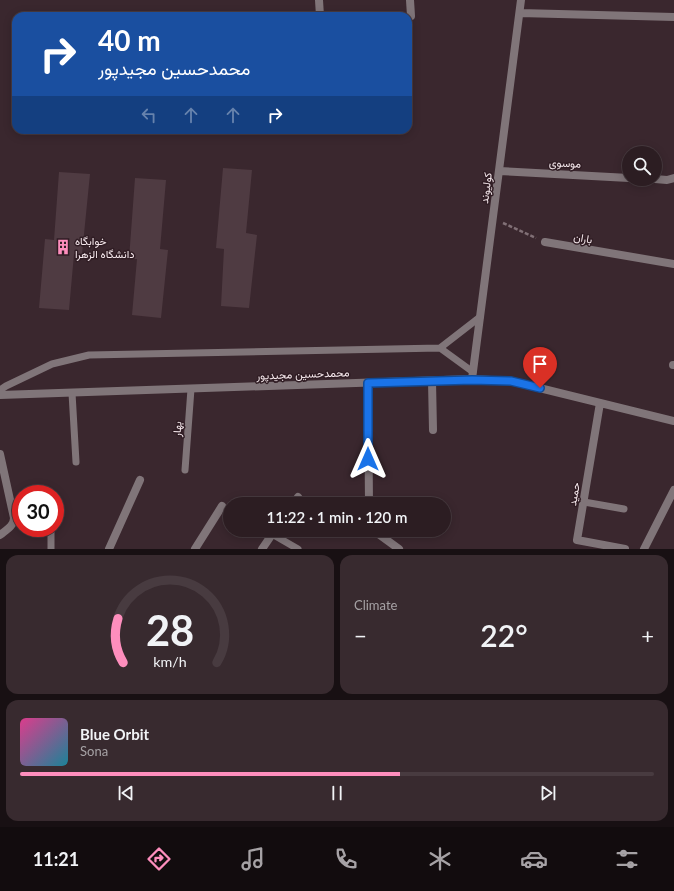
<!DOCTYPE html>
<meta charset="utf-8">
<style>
:root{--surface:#2c1d22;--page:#382a2f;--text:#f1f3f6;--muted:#a6a2a5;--line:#483b40;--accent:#fe8ebd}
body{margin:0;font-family:Lato,Vazirmatn,sans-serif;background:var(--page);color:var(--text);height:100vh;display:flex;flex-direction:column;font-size:15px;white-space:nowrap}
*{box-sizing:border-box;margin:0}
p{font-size:13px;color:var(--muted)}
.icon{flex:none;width:22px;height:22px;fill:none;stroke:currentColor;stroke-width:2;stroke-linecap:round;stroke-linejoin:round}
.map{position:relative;height:549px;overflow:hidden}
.drawer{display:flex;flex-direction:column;gap:6px;padding:6px;background:#181013;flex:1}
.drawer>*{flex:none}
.guide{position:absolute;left:12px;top:12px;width:400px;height:122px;border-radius:12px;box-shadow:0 2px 10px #0003,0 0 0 1px var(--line);background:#1a4fa0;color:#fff;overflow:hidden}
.controls{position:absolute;left:622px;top:146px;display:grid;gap:8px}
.controls a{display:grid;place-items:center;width:40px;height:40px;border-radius:50%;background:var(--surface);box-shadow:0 2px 10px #0003,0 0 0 1px var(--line);font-size:20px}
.speed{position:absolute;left:12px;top:485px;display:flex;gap:8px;font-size:20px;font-weight:700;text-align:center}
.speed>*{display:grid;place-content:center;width:52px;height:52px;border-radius:50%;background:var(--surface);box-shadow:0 2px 10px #0003,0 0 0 1px var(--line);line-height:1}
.speed .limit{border:6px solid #d22;background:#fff;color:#111}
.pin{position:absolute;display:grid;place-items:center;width:34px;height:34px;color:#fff;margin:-41px -17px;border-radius:50% 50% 50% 0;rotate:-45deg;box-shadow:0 0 4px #0007}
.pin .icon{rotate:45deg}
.me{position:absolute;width:44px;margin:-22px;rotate:0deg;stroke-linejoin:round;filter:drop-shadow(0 0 3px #0008)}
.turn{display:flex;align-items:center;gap:14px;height:84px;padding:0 20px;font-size:18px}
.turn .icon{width:52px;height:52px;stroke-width:2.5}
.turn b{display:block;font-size:28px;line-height:34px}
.lanes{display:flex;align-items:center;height:38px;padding:0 20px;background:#0003;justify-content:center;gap:20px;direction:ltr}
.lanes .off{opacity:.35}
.big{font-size:30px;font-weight:600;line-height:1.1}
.drawer .card{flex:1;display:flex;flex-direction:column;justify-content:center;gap:6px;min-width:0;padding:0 14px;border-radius:12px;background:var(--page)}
.drawer .dial{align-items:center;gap:0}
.dial svg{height:104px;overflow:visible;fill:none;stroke:var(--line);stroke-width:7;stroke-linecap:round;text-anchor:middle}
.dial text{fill:var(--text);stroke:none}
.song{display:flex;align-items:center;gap:12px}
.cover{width:48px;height:48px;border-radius:6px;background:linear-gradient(135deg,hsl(330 70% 55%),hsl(190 70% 35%))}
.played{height:4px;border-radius:2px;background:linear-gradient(90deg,var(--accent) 60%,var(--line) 60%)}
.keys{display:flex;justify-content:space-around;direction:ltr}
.heat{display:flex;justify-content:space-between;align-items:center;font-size:22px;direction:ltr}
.drawer .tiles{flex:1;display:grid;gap:6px;grid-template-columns:1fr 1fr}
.card:last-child{grid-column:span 2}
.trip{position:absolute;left:223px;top:497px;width:228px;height:40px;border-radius:20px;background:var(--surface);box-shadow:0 2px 10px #0003,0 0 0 1px var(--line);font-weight:600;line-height:40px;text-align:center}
.dock{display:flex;height:64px;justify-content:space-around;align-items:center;background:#120c0e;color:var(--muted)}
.dock .icon{width:28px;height:28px}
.dock .on{color:var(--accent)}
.dock b{font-size:18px;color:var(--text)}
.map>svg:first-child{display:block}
</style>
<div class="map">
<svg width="674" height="549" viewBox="0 0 674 549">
<rect width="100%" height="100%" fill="#3a272e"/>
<!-- building -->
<path fill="#4f3b42" d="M 223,168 L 252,170 L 246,233 L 257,235 L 249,308 L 221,306 L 224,249 L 216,248 Z
M 59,172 L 90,174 L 82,254 L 74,254 L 69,310 L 39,308 L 45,239 L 54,240 Z
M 135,178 L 166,180 L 160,249 L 168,250 L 161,318 L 132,315 L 137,259 L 129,259 Z"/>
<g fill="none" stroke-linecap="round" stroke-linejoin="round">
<!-- path -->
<path stroke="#817076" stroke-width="2.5" stroke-dasharray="4 2" stroke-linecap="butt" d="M 503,223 L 536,238"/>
<!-- lane -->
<path stroke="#807579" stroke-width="7" d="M 440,348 L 473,372
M 0,390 L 6,386 L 52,364 L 89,355 L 440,348 L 480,317
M 72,393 L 76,462
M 185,470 L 191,389
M 584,502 L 624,509
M 272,534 L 298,549
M 51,549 L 51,529"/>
<!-- street -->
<path stroke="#807579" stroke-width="8" d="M 319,0 L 320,16
M 410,0 L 411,16
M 520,13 L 674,17
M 499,171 L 629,178
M 655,179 L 667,180 L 674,178
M 545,242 L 674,264
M 673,365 L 674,365
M 472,379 L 521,0
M 432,381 L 433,430
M 368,383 L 369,504
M 0,395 L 472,379 L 511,381 L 674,421
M 600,403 L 577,540 L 625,549
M 0,454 L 14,518 C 14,526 6,530 0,535
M 293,504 L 298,497
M 373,530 L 399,549
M 109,549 L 140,480
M 195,549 L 222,506
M 262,549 L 275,530
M 644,549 L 674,490"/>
</g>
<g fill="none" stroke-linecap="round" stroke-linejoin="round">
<!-- route casing -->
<g stroke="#114b97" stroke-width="10">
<path id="route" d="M 368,459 L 368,383 L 472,380 L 511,381 L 540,388"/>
</g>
<!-- route -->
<use href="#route" stroke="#1a73e8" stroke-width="7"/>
</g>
<!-- icons -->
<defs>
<g id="building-bare" transform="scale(1.2)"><path d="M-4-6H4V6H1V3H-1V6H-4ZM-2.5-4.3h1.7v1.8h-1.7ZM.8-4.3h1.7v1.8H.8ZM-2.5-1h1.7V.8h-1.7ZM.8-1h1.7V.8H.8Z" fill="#fe8ebd" stroke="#301d24" stroke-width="2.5" paint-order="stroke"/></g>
</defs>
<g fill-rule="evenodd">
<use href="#building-bare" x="63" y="247"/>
</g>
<g text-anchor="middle" stroke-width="3" stroke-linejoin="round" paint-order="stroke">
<!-- street labels -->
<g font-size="11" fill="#f6e9ed" stroke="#301d24">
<text transform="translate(565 163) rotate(3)" y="4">موسوی</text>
<text transform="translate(486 188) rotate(-83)" y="4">کولیوند</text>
<text transform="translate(583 238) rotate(10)" y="4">باران</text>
<text transform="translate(303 374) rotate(-2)" y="4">محمدحسین مجیدپور</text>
<text transform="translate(177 429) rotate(-86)" y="4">بهار</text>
<text transform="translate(574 494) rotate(-81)" y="4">حمید</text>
</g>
<!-- poi labels -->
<g font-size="11" fill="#f6e9ed" stroke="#301d24" text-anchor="start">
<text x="75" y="245">خوابگاه<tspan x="75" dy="13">دانشگاه الزهرا</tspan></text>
</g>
</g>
</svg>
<div class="controls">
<a><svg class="icon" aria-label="search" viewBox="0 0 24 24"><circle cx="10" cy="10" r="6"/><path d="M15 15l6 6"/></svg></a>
</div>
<div class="speed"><div class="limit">30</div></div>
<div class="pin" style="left:540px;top:388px;background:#d93025"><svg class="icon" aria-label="arrive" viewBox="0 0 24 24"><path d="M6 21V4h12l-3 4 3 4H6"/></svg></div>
<svg class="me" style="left:368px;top:459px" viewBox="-20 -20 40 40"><path d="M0-17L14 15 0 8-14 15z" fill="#1a73e8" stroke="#fff" stroke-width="4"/></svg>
<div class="trip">11:22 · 1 min · 120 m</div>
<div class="guide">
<div class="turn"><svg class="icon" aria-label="right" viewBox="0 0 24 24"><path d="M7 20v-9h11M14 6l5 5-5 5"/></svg><div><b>40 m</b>محمدحسین مجیدپور</div></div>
<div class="lanes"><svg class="icon off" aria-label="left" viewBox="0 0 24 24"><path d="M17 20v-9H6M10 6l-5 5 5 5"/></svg><svg class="icon off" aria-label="ahead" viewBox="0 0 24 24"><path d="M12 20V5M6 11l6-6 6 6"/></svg><svg class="icon off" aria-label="ahead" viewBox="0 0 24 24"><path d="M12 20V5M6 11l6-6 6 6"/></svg><svg class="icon" aria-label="right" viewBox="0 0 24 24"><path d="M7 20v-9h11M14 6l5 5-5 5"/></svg></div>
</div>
</div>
<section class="drawer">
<div class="tiles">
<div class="card dial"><svg viewBox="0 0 100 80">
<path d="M14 69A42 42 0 1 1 86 69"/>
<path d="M14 69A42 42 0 0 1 10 35" stroke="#fe8ebd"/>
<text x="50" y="56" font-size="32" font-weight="700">28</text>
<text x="50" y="72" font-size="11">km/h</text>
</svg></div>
<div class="card"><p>Climate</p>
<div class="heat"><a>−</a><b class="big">22°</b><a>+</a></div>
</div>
<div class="card">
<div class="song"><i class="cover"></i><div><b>Blue Orbit</b><p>Sona</p></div></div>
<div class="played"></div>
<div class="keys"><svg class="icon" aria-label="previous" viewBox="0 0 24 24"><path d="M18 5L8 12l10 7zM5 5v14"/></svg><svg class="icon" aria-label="pause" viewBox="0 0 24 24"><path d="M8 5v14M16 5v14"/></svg><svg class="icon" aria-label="next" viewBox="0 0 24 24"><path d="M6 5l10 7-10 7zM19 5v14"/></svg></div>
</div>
</div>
</section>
<nav class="dock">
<b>11:21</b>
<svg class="icon on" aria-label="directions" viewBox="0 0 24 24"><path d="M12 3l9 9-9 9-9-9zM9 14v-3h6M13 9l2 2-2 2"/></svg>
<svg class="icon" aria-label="music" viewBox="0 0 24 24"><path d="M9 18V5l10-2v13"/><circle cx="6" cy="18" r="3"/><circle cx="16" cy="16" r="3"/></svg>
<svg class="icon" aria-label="phone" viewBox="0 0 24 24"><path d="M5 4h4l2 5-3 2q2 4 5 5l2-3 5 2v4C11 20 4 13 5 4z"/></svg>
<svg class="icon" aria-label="climate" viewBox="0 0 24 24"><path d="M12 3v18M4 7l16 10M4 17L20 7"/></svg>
<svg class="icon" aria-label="car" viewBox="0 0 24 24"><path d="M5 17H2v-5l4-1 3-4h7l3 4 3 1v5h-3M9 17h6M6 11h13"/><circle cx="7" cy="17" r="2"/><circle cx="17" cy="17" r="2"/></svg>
<svg class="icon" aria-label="filters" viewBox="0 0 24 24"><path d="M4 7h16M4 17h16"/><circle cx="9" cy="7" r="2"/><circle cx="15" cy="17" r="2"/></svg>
</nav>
